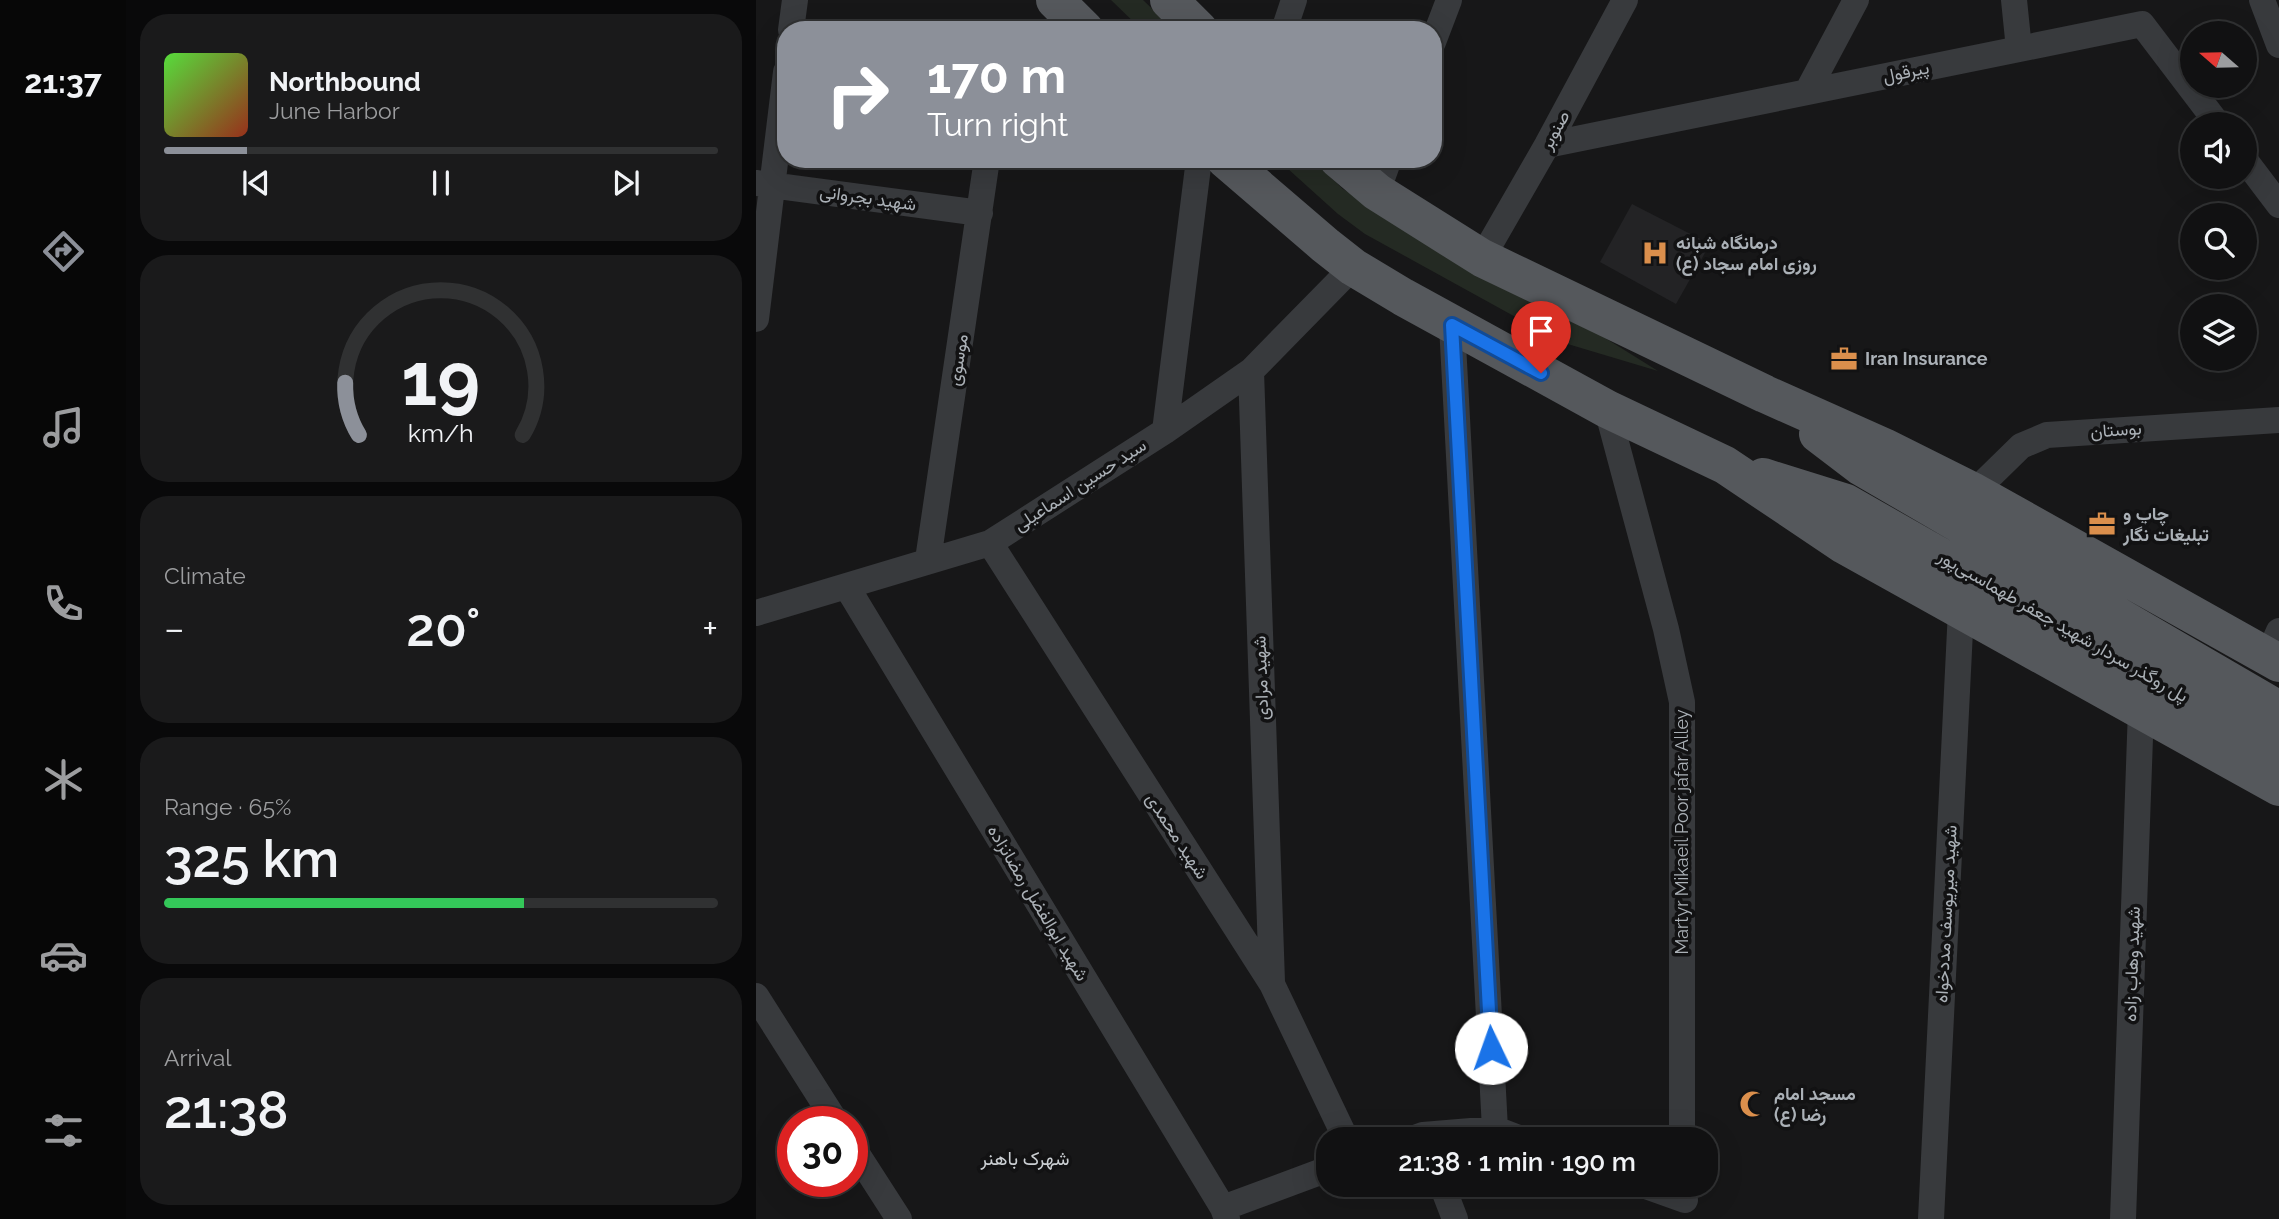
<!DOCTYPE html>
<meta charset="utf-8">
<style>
:root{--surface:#111112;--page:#1a1a1b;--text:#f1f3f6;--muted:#9c9d9f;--line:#303132;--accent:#8c9099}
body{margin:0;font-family:Raleway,Vazirmatn,sans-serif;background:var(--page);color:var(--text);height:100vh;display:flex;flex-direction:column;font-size:26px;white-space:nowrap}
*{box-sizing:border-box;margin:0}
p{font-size:23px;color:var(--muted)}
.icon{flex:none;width:38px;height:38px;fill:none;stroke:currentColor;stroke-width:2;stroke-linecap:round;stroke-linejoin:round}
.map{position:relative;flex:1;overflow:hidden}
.sheet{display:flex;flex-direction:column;gap:14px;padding:14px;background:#09090a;width:630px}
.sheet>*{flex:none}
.top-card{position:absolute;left:21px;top:21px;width:665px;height:147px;border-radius:28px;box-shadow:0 7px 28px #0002,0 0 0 2px var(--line);background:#8c9099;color:#fff;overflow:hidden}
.needle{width:46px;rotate:290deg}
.controls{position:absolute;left:1424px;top:21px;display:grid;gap:14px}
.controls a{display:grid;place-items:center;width:77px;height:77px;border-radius:50%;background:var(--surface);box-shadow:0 7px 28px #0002,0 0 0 2px var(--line);font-size:35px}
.speed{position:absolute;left:21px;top:1106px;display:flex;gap:14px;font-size:35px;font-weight:700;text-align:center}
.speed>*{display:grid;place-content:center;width:91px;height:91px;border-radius:50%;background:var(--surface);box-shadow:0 7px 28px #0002,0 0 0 2px var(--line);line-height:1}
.speed .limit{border:10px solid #d22;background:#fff;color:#111}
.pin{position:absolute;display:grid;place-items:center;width:60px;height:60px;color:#fff;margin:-72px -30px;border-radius:50% 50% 50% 0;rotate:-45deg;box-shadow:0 0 7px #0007}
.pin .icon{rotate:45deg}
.me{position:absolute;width:77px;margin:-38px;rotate:357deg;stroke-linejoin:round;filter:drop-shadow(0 0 5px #0008)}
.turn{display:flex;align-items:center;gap:24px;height:147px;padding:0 35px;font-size:32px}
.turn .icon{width:91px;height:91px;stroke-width:2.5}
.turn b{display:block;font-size:49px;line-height:60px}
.big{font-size:52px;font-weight:600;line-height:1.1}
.sheet .tile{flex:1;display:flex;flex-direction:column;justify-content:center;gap:10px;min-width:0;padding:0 24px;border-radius:28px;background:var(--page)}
.sheet .dial{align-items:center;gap:0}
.dial svg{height:182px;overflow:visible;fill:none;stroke:var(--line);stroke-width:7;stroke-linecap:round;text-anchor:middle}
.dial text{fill:var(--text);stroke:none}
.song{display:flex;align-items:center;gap:21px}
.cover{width:84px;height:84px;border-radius:10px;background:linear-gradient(135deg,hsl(110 70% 55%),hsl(10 70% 35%))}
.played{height:7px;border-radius:4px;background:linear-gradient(90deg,var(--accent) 15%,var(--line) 15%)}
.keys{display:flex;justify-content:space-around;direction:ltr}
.heat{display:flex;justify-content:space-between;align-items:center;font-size:38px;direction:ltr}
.charge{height:10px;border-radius:5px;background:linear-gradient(90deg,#34c759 65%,var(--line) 0)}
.trip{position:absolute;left:560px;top:1127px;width:402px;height:70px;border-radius:28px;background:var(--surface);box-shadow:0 7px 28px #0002,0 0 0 2px var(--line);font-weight:600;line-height:70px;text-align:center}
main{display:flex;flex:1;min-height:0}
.dock{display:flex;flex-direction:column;width:126px;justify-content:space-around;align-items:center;background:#070707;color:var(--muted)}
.dock .icon{width:49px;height:49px}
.dock .active{color:var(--accent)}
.dock b{font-size:32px;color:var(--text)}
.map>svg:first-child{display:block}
</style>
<main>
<nav class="dock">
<b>21:37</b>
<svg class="icon active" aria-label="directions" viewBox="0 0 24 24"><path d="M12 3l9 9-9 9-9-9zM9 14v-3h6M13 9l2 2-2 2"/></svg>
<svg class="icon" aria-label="music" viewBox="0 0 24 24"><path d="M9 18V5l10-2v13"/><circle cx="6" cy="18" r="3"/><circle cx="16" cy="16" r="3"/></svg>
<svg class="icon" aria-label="phone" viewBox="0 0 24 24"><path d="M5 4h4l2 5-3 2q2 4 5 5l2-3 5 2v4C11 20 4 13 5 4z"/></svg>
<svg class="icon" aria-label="climate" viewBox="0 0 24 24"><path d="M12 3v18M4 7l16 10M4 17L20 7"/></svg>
<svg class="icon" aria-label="car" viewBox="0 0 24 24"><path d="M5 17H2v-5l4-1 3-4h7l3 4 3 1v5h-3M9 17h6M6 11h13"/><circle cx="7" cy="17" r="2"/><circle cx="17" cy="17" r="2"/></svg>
<svg class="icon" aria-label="filters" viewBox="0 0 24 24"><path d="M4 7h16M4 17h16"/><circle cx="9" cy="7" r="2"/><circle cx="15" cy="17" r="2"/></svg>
</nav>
<section class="sheet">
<div class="tile">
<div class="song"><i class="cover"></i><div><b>Northbound</b><p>June Harbor</p></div></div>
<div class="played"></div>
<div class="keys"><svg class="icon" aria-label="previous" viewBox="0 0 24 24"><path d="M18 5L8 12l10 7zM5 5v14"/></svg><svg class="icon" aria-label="pause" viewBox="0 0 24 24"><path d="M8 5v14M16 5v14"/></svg><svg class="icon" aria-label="next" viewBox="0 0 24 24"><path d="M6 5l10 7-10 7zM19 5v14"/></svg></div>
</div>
<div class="tile dial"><svg viewBox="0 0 100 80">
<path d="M14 69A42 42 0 1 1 86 69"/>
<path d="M14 69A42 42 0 0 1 8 46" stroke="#8c9099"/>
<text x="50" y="56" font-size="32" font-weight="700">19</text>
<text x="50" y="72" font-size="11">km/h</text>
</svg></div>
<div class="tile"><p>Climate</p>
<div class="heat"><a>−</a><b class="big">20°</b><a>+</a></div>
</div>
<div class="tile"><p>Range · 65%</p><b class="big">325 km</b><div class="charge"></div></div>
<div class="tile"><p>Arrival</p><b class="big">21:38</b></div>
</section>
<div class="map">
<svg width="1523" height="1219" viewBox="0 0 1523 1219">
<rect width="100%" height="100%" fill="#171718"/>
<!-- built -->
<path fill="#232325" d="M 876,204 L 954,244 L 920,304 L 844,262 Z"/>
<!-- green -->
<path fill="#242a23" d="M 355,0 L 387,0 L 418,30 L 386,30 Z
M 521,159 L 555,159 L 587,189 L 668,240 L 809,313 L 902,371 L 805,342 L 609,234 L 582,214 Z"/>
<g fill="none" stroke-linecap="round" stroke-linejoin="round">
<!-- minor -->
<path stroke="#383a3d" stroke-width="26" d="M 1258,0 L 1263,49
M 1506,0 L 1523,45
M 35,30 L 39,0
M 528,30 L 538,0
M 677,42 L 693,0
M 1051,92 L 1100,0
M 791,145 L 1386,24 L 1462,124
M 1489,160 L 1523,205
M 0,183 L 224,213
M 621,192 L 633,159
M 726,258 L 791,145 L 869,0
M 0,319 L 30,72
M 696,325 L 739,1129
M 495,371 L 516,982
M 851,409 L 910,629 L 926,702 L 926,1139
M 409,431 L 443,159
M 1218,492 L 1265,446 L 1291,435 L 1523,420
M 234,543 L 516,984 L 590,1139
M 172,560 L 231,159
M 91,587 L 467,1208 L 471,1219
M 0,613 L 234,543 L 409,431 L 495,371 L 597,267
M 1512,656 L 1523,631
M 0,996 L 80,1122
M 656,1139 L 667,1135 L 739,1129 L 765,1139
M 96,1146 L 143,1219
M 686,1185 L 699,1219
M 887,1185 L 929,1200
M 467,1208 L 572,1169
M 1175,1219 L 1205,610
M 1367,1219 L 1385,709"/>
<!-- primary -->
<path stroke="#55585c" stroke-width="38" d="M 299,0 L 329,30
M 413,0 L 443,30
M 469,159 L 569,245 L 597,267 L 647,297 L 851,409 L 969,465 L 1088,545 L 1523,787
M 582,159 L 621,192 L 726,258 L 1009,394 L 1128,447 L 1218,492 L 1523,663
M 1062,434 L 1104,466 L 1523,710
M 1007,477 L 1090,503 L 1523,750"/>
</g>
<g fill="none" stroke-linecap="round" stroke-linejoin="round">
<!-- route casing -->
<g stroke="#114b97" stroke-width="18">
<path id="route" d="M 735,1048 L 696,325 L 785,373"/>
</g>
<!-- route -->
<use href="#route" stroke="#1a73e8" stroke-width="12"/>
</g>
<!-- icons -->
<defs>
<g id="hospital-bare" transform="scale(2.1)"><path d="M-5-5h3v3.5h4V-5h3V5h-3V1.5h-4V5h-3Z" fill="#db8f4c" stroke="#121213" stroke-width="2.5" paint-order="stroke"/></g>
<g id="office-bare" transform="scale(2.1)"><path d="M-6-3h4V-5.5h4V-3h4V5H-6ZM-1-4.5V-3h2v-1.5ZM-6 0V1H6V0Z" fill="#db8f4c" stroke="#121213" stroke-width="2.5" paint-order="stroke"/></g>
<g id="mosque-bare" transform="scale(2.1)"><path d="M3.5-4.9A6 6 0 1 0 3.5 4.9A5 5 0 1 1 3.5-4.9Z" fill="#db8f4c" stroke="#121213" stroke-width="2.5" paint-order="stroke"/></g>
</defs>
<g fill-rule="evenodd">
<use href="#hospital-bare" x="899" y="253"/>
<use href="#office-bare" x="1088" y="359"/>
<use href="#office-bare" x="1346" y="524"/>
<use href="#mosque-bare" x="997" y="1104"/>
</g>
<g text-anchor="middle" stroke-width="7" stroke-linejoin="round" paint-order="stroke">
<!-- street labels -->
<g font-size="18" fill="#abb1b7" stroke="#121213">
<text transform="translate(1150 72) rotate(-12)" y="6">پیرقول</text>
<text transform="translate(799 130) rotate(-61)" y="6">صنوبر</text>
<text transform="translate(112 198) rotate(8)" y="6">شهید بجروانی</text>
<text transform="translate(202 360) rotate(-81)" y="6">موسوی</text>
<text transform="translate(1360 430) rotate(-4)" y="6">بوستان</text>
<text transform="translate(324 485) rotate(-33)" y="6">سید حسین اسماعیلی</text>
<text transform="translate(1307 626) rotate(30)" y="6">پل روگذر سردار شهید جعفر طهماسبی‌پور</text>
<text transform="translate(505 678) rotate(-92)" y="6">شهید مرادی</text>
<text transform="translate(926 832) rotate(-90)" y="6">Martyr Mikaeil Poor jafar Alley</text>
<text transform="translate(421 836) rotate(57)" y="6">شهید محمدی</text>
<text transform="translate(282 903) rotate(59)" y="6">شهید ابوالفضل رمضانزاده</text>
<text transform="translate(1190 914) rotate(-87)" y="6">شهید میریوسف مددخواه</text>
<text transform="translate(1376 964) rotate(-88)" y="6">شهید وهاب زاده</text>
</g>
<!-- poi labels -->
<g font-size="18" font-weight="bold" fill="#abb1b7" stroke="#121213" text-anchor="start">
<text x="920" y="249">درمانگاه شبانه<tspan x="920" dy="21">روزی امام سجاد (ع)</tspan></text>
<text x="1109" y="365">Iran Insurance</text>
<text x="1367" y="520">چاپ و<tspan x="1367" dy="21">تبلیغات نگار</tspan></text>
<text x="1018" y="1100">مسجد امام<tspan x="1018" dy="21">رضا (ع)</tspan></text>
</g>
<!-- neighbourhood labels -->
<g font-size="19" fill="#cbcfd3" stroke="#121213">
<text x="269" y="1165">شهرک باهنر</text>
</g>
</g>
</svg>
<div class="controls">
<a><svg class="needle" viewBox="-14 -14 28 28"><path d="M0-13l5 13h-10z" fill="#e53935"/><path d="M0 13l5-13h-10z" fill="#9c9d9f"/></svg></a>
<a><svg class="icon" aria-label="sound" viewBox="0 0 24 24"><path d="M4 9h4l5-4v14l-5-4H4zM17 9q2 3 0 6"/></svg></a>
<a><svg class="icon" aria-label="search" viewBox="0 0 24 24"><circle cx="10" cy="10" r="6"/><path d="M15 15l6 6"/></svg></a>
<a><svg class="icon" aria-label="layers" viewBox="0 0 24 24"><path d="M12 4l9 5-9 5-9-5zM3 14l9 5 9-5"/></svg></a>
</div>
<div class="speed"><div class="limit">30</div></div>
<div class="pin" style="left:785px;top:373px;background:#d93025"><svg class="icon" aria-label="arrive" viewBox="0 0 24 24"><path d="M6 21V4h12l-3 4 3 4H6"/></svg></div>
<svg class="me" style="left:735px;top:1048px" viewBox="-20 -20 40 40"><circle r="19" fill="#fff"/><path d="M0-13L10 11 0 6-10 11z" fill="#1a73e8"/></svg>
<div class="trip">21:38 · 1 min · 190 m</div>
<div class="top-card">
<div class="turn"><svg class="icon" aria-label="right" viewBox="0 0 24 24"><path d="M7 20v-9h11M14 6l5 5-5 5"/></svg><div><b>170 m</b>Turn right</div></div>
</div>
</div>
</main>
